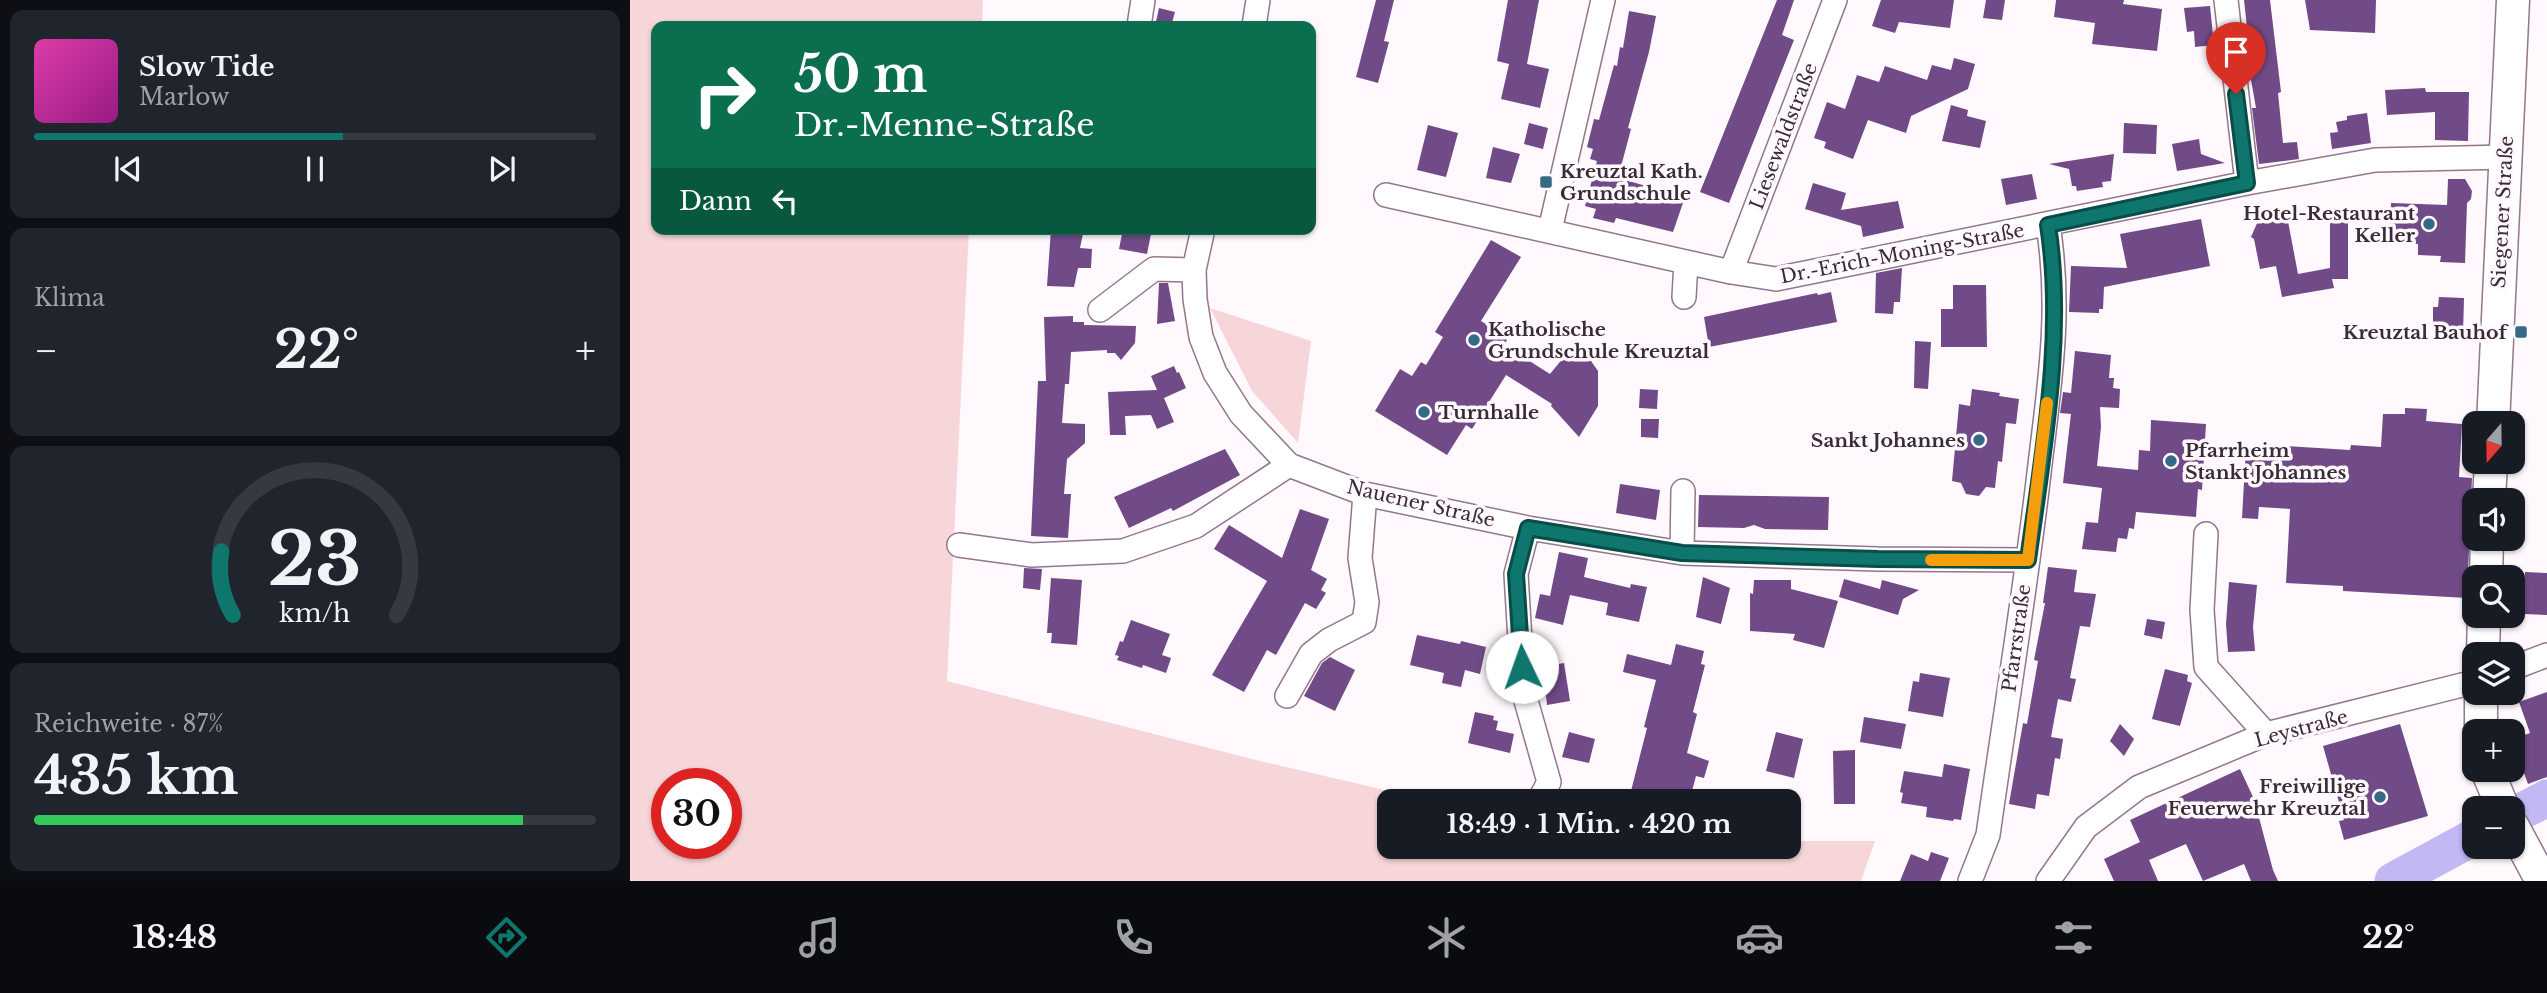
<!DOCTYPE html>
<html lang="de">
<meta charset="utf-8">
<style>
:root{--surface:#171b24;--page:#20242c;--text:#f1f3f6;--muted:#9ea1a6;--line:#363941;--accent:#0f766e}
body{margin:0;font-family:"Libre Baskerville",serif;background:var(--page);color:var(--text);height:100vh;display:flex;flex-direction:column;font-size:26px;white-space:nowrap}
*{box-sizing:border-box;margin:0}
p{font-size:23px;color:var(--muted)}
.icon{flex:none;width:38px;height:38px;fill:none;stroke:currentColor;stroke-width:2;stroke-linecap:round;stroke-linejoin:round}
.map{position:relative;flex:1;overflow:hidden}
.side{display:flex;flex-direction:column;gap:10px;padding:10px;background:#0d0f14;width:630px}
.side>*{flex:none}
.guide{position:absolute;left:21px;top:21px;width:665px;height:214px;border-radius:14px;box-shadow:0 2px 5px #0004;background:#0b6e4f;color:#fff;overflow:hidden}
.needle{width:46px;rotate:200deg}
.buttons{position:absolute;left:1832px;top:411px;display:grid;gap:14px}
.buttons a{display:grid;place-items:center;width:63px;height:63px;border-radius:14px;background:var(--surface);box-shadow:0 2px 5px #0004;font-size:35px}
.speed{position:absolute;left:21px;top:768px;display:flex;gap:14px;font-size:35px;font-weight:700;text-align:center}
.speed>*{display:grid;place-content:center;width:91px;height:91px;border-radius:50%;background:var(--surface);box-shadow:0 2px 5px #0004;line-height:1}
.speed .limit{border:10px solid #d22;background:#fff;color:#111}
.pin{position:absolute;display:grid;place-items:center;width:60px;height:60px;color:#fff;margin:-72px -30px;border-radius:50% 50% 50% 0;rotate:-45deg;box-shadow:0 0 7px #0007}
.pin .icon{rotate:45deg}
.me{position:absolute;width:77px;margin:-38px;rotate:357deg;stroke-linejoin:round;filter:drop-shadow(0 0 5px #0008)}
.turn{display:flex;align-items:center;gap:24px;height:147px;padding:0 28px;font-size:32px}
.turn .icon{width:91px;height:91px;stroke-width:2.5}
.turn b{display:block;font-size:49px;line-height:60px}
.then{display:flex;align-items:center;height:66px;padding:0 28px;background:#0003;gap:14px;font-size:26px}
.big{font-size:52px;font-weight:800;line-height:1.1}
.side .tile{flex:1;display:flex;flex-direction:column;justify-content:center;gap:10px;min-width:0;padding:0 24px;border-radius:14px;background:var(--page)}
.side .dial{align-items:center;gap:0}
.dial svg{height:182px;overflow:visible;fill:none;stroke:var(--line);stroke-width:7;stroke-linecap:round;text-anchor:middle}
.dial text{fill:var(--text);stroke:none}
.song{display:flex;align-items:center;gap:21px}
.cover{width:84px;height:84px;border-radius:10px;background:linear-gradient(135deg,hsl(320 70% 55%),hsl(310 70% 35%))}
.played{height:7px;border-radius:4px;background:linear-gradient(90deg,var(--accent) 55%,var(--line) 55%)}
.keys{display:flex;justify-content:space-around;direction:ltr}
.heat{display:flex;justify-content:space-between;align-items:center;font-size:38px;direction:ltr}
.charge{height:10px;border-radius:5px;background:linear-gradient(90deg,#34c759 87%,var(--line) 0)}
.trip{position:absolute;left:747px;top:789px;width:424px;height:70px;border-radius:14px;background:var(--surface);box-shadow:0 2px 5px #0004;font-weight:800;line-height:70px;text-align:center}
.menu{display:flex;height:112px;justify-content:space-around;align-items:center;background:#090b0e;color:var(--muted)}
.menu .icon{width:49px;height:49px}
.menu .active{color:var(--accent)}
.menu b{font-size:32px;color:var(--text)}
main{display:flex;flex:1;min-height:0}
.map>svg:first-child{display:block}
</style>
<main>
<section class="side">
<div class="tile">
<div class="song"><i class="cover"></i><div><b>Slow Tide</b><p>Marlow</p></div></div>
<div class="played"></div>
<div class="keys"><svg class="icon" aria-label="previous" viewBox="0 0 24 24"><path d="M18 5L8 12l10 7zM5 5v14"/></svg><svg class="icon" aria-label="pause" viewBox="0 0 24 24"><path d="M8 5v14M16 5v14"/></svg><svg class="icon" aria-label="next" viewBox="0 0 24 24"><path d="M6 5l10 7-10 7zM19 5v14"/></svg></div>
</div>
<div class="tile"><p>Klima</p>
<div class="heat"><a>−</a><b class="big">22°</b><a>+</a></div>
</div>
<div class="tile dial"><svg viewBox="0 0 100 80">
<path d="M14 69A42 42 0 1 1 86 69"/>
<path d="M14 69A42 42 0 0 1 9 41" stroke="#0f766e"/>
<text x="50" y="56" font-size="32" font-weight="700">23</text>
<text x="50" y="72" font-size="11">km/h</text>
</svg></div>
<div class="tile"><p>Reichweite · 87%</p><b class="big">435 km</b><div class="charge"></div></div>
</section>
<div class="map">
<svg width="1917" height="881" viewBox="0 0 1917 881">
<rect width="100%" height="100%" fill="#fff9fd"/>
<!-- green -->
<path fill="#f7d6d9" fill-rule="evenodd" d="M 0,0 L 353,0 L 352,26 L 26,26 L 26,229 L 339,229 L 317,681 L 630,761 L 802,801 L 760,802 L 760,847 L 1158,847 L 1159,841 L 1245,841 L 1231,881 L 0,881 ZM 37,784 L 96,784 L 96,844 L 37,844 Z
M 580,308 L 681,341 L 668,443 L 622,391 Z"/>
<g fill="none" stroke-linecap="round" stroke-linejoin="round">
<!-- river -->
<path stroke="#c2b8f4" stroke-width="37" d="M 1883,816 L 1917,798
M 1763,881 L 1844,837"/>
</g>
<!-- building -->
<path fill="#714a88" d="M 746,0 L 764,0 L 754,41 L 759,42 L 748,83 L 726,77 Z
M 878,0 L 909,0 L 897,64 L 919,69 L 910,108 L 871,99 L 879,64 L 867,61 Z
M 1147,0 L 1164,0 L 1152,35 L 1164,40 L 1099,203 L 1070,192 Z
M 1251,0 L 1324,0 L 1320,28 L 1269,22 L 1265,33 L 1242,26 Z
M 1356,0 L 1375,0 L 1372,20 L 1353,18 Z
M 1426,0 L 1494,0 L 1493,4 L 1532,9 L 1527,51 L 1462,44 L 1465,23 L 1424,17 Z
M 1614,0 L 1640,0 L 1651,92 L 1648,93 L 1653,143 L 1667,142 L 1669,159 L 1629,164 L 1622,108 L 1626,108 L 1615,46 L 1619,46 Z
M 1675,0 L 1746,0 L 1745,33 L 1680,30 Z
M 1580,6 L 1584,45 L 1565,47 L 1564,31 L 1557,32 L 1554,8 Z
M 529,8 L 545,12 L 541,26 L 525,26 Z
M 999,11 L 1026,16 L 1019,52 L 998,128 L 1001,129 L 988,178 L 1055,197 L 1043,232 L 986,218 L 984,223 L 963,218 L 966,209 L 955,206 L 967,161 L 960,159 L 963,149 L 957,147 L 964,119 L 969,120 L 984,65 L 987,66 L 990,47 L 993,48 Z
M 1324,58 L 1345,64 L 1338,89 L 1281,116 L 1276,133 L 1238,120 L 1223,159 L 1194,148 L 1196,142 L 1184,138 L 1197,102 L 1215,109 L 1227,75 L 1249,82 L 1255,66 L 1297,80 L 1302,65 L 1321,70 Z
M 1795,88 L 1796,92 L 1839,92 L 1838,141 L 1805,140 L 1805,112 L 1757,115 L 1755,90 Z
M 1321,105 L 1338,110 L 1337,116 L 1356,121 L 1350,148 L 1312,141 Z
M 1737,113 L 1741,143 L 1702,149 L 1700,133 L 1708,132 L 1706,122 L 1717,120 L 1717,116 Z
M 899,123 L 918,128 L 913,149 L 894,144 Z
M 1494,123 L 1527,125 L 1526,154 L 1493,153 Z
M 798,125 L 828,133 L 816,177 L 787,170 Z
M 1569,139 L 1571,154 L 1595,163 L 1547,171 L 1542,144 Z
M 863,147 L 890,154 L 881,183 L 856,178 Z
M 1484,154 L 1481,181 L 1472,182 L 1473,187 L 1447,191 L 1446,186 L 1442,186 L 1439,169 L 1419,164 Z
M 1402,174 L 1407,199 L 1376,205 L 1371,179 Z
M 1818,179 L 1835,179 L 1842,191 L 1841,199 L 1837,203 L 1835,263 L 1810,262 L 1811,256 L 1788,255 L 1788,244 L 1760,243 L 1761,203 L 1817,205 Z
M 1183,183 L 1216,193 L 1211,210 L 1268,201 L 1274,228 L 1233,237 L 1231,226 L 1175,209 Z
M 1657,216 L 1668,274 L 1700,268 L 1700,220 L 1718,220 L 1718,279 L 1702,279 L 1704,288 L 1652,297 L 1646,266 L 1630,269 L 1624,239 L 1621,237 L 1628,221 Z
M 1571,219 L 1580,266 L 1474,287 L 1473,309 L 1469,309 L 1469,313 L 1439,312 L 1441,266 L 1497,268 L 1490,234 Z
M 421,229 L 454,229 L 450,248 L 462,249 L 461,268 L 448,268 L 444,287 L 417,286 Z
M 493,229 L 522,229 L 517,254 L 489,249 Z
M 861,240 L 891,257 L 851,321 L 878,338 L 874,345 L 920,374 L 947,341 L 968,371 L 968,406 L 949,437 L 921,406 L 922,404 L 876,375 L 842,429 L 836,425 L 817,455 L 745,411 L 770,369 L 782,376 L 791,362 L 796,365 L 813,337 L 805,332 Z
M 1272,268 L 1270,302 L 1264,302 L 1263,314 L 1245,313 L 1246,273 Z
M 529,283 L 538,283 L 545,321 L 527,324 Z
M 1323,285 L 1356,285 L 1357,347 L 1311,347 L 1311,309 L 1323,309 Z
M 1201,292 L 1207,322 L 1079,347 L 1074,317 L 1187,293 L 1188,295 Z
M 1809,297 L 1834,298 L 1833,335 L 1808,334 L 1808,324 L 1803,323 L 1803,307 L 1808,307 Z
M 443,316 L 443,322 L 454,322 L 454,325 L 506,326 L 505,343 L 491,360 L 485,353 L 477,353 L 477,350 L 441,352 L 439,384 L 435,384 L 432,423 L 455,424 L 455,443 L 437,459 L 434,494 L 441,494 L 438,538 L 401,536 L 408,381 L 416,381 L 414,317 Z
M 1285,341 L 1301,342 L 1298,389 L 1284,388 Z
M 1445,351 L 1481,355 L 1479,378 L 1484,378 L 1483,388 L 1490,389 L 1489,408 L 1470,407 L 1471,427 L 1467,466 L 1508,470 L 1509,450 L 1520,451 L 1521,420 L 1576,424 L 1572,490 L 1568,489 L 1566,517 L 1506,512 L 1504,529 L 1499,528 L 1497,539 L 1488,538 L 1486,552 L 1452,549 L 1456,522 L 1468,523 L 1472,488 L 1433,483 L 1441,414 L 1430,413 L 1433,392 L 1441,393 Z
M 544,366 L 547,373 L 549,372 L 556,388 L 534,398 L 544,422 L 527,429 L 521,415 L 495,416 L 496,435 L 480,435 L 478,392 L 527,390 L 521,376 Z
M 1010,389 L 1028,390 L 1027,409 L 1009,408 Z
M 1342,389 L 1370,393 L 1369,396 L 1389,399 L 1386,424 L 1376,423 L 1372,462 L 1368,461 L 1365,488 L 1356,487 L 1349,496 L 1336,494 L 1331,483 L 1322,481 L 1329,404 L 1340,406 Z
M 1775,408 L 1797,409 L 1796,421 L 1832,424 L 1829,477 L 1842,478 L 1837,598 L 1713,591 L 1713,586 L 1656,583 L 1660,509 L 1629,507 L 1628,519 L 1612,518 L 1616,447 L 1655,449 L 1655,446 L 1720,450 L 1721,445 L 1751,447 L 1753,414 L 1775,414 Z
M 1011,419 L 1029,419 L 1028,438 L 1011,437 Z
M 595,449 L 610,475 L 543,511 L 541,508 L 499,528 L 484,497 Z
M 990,484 L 1030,490 L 1026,520 L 986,513 Z
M 1069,495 L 1199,497 L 1198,530 L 1135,529 L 1124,525 L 1114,528 L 1068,527 Z
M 670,509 L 699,519 L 681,570 L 697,579 L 691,590 L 696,593 L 686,609 L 675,603 L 646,655 L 637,650 L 614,692 L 582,675 L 637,581 L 584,549 L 599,525 L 652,558 Z
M 929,552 L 958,558 L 954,577 L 1000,588 L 1001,584 L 1017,587 L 1009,622 L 976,615 L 978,603 L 940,595 L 933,625 L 905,618 L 910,594 L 920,596 Z
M 1418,567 L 1447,570 L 1444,592 L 1466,594 L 1460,627 L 1450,626 L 1440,678 L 1446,679 L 1441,702 L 1428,699 L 1421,737 L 1433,739 L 1430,759 L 1425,758 L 1419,796 L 1407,794 L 1405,809 L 1379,804 L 1393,723 L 1397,724 L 1408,661 L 1404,660 L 1415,603 L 1413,603 Z
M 394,568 L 412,569 L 410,590 L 393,588 Z
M 1895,572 L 1917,573 L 1917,615 L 1893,614 Z
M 1073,577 L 1100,588 L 1091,624 L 1066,617 Z
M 421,578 L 452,580 L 447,645 L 421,643 L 422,633 L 417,633 Z
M 1214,579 L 1250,589 L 1252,580 L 1289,590 L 1273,599 L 1268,615 L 1209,597 Z
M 1124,580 L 1161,580 L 1161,589 L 1208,601 L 1194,648 L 1163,640 L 1165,634 L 1120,631 L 1120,593 L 1123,594 Z
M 1599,582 L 1627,585 L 1623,627 L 1625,651 L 1598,652 L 1596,624 Z
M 1517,619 L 1535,622 L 1532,639 L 1514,635 Z
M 501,620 L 540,634 L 532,655 L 541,658 L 536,673 L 513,665 L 512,668 L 487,660 L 489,656 L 485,655 L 490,641 L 493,642 Z
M 787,635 L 830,644 L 831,641 L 856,647 L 850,674 L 835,670 L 831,687 L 812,683 L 814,673 L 780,665 Z
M 1046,644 L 1074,651 L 1071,664 L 1075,665 L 1063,712 L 1067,714 L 1057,753 L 1079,761 L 1074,778 L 1066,776 L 1059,802 L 1044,802 L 1001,791 L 1017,728 L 1014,727 L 1026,680 L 993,672 L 997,654 L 1041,665 Z
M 700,657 L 725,670 L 705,711 L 674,696 L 692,663 Z
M 934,663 L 940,701 L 917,705 L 916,696 L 912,697 L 907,668 Z
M 1535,669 L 1558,675 L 1557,681 L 1562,683 L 1550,726 L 1522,719 Z
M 1290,673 L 1320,678 L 1313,717 L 1278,711 L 1283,681 L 1289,682 Z
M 1917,692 L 1917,777 L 1898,784 L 1883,743 L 1883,739 L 1900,733 L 1889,702 Z
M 845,712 L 864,716 L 863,720 L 868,721 L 866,730 L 884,734 L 880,753 L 838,743 Z
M 1234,717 L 1276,724 L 1271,749 L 1230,742 Z
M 1490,724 L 1504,739 L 1494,756 L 1480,741 Z
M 1770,724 L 1798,816 L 1714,840 L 1709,821 L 1714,820 L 1693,746 Z
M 939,732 L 965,739 L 959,763 L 932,757 Z
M 1146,732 L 1173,739 L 1164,778 L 1136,771 Z
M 1225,750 L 1225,804 L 1204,804 L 1203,751 Z
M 1314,764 L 1340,769 L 1331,820 L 1324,819 L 1323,821 L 1296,817 L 1297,807 L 1271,803 L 1273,793 L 1270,792 L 1274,771 L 1312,777 Z
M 1610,769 L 1624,799 L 1643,870 L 1648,881 L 1621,881 L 1614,864 L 1573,881 L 1556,844 L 1519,860 L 1528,881 L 1484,881 L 1474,859 L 1510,842 L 1500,820 Z
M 1301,852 L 1319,858 L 1310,881 L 1270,881 L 1281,854 L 1298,861 Z"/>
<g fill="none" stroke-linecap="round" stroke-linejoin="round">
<!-- minor casing -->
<g stroke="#92778d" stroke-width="26">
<path id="minor" d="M 1596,0 L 1617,183
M 509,26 L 513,0
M 624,26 L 628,0
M 756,195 L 1101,272 L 1146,279 L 1617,183 L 1745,160 L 1875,157
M 573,229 L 564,270 L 565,299 L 571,337 L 585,373 L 611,414 L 659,465 L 735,494 L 898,528 L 1052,553 L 1248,559 L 1398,560
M 920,230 L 973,0
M 1101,272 L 1205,0
M 1054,297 L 1056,262
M 470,310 L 524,269 L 564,270
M 898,528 L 886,574 L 893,690 L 919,782 L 911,797 L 905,802
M 1576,534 L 1572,610 L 1576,667 L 1636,734
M 329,545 L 402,555 L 493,551 L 566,526 L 659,465
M 1052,553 L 1053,491
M 1883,668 L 1917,655
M 657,696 L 681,654 L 699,640 L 734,622 L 737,602 L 730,558 L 735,494
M 1340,881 L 1358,835 C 1375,714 1395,594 1409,473 C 1419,387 1432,312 1418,225
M 1418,881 L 1456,827 L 1509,787 L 1636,734 L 1844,682"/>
</g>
<!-- secondary casing -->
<g stroke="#92778d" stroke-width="35">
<path id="secondary" d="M 1863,424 L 1883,0
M 1859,500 L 1861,462
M 1856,578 L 1857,539
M 1853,654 L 1854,616
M 1851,732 L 1851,693
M 1857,770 L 1873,808
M 1883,827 L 1912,881"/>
</g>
<!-- minor -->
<use href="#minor" stroke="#fff" stroke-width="23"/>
<!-- secondary -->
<use href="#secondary" stroke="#fff" stroke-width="32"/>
</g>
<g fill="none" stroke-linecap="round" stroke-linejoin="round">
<!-- route casing -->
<g stroke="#0a4d48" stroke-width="18">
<path id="route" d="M 892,667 L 886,574 L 898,528 L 1052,553 L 1248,559 L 1398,560 C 1413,451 1435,335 1418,225 L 1617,183 L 1606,94"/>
</g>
<!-- route -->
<use href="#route" stroke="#0f766e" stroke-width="12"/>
<!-- slow -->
<path stroke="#f59e0b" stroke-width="12" d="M 1301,560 L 1398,560 L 1417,403"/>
</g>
<!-- markers -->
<g fill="#346a86" stroke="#fff9fd" stroke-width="2.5">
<rect x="909" y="175" width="14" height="14" rx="3.5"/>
<circle cx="1799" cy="224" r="7"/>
<rect x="1884" y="325" width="14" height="14" rx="3.5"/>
<circle cx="844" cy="340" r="7"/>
<circle cx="794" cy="412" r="7"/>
<circle cx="1349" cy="440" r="7"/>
<circle cx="1541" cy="461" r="7"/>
<circle cx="1750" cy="797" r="7"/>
</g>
<g text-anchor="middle" stroke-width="7" stroke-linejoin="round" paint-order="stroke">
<!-- street labels -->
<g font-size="19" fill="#382c36" stroke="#fff9fd">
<text transform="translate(1153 136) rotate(-69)" y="7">Liesewaldstraße</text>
<text transform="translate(1872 212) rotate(-87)" y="7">Siegener Straße</text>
<text transform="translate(1272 253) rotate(-11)" y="7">Dr.-Erich-Moning-Straße</text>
<text transform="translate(791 503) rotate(13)" y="7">Nauener Straße</text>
<text transform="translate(1386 638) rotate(-82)" y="7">Pfarrstraße</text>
<text transform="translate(1671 728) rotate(-15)" y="7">Leystraße</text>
</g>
<!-- poi labels -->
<g font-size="19" font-weight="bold" fill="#382c36" stroke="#fff9fd" text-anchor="start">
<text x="930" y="178">Kreuztal Kath.<tspan x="930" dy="22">Grundschule</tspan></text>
<text x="1785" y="220" text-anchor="end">Hotel-Restaurant<tspan x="1785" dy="22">Keller</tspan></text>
<text x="858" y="336">Katholische<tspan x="858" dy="22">Grundschule Kreuztal</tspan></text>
<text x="1877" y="339" text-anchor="end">Kreuztal Bauhof</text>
<text x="808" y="419">Turnhalle</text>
<text x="1335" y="447" text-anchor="end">Sankt Johannes</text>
<text x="1555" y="457">Pfarrheim<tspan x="1555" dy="22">Stankt Johannes</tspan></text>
<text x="1736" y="793" text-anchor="end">Freiwillige<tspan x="1736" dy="22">Feuerwehr Kreuztal</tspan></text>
</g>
</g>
</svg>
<div class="buttons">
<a><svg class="needle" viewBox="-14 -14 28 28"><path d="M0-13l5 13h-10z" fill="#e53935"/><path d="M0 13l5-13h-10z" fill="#9ea1a6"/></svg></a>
<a><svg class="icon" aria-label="sound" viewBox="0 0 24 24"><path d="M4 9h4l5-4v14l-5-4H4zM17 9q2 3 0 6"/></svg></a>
<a><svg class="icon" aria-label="search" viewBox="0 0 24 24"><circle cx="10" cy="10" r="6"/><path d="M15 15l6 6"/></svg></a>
<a><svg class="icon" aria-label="layers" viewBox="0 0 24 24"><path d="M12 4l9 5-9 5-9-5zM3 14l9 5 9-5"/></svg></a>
<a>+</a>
<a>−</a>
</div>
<div class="speed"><div class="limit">30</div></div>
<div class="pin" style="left:1606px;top:94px;background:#d93025"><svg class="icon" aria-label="arrive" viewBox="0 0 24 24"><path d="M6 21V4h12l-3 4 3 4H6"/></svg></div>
<svg class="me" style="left:892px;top:667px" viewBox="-20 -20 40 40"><circle r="19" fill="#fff"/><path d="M0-13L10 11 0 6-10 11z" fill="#0f766e"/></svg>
<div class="trip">18:49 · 1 Min. · 420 m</div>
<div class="guide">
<div class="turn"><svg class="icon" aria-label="right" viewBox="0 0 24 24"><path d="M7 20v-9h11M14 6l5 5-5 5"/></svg><div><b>50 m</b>Dr.-Menne-Straße</div></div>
<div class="then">Dann<svg class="icon" aria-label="left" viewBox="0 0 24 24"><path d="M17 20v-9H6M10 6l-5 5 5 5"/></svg></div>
</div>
</div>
</main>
<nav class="menu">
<b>18:48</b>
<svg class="icon active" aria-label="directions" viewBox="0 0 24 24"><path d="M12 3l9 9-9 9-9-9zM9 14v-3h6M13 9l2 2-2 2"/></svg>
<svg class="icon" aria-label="music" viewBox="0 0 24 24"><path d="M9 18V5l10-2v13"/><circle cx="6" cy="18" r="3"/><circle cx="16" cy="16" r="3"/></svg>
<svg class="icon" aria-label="phone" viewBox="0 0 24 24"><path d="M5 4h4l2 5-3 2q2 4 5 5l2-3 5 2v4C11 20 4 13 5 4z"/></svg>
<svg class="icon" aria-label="climate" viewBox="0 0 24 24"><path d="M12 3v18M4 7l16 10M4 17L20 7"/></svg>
<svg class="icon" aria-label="car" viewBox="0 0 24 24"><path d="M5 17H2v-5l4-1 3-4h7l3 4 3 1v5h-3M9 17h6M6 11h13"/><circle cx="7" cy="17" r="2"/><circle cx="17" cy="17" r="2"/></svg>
<svg class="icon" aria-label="filters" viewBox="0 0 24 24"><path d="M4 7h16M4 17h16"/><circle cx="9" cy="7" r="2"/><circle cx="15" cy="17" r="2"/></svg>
<b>22°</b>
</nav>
